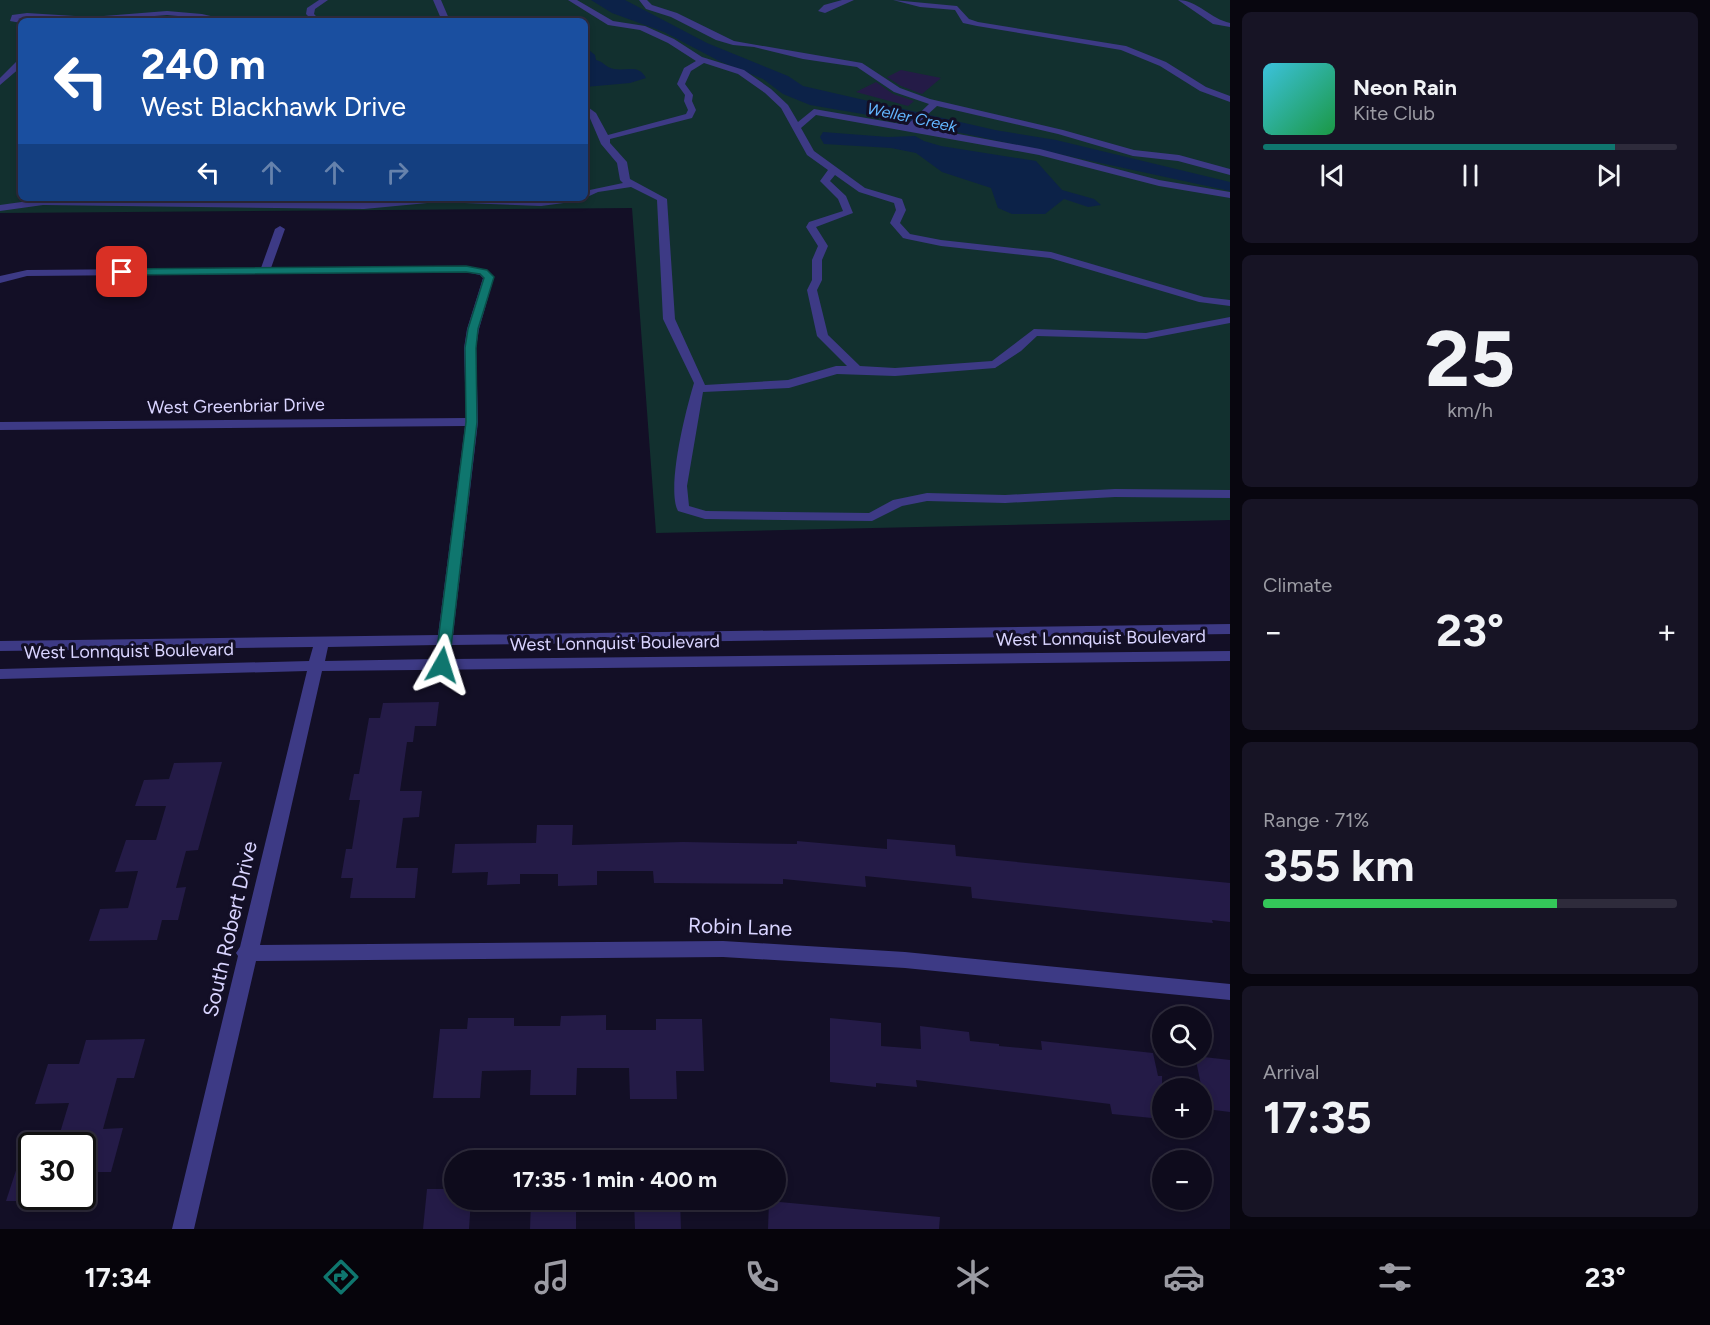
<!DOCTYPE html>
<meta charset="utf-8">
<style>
:root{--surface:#0e0b1c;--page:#171425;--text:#f1f3f6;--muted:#9b9ba3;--line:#2e2b3b;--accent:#0f766e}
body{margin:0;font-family:Figtree,sans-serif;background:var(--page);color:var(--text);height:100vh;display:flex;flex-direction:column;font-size:22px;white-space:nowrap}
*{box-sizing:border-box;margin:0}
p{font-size:20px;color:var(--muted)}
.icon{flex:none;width:33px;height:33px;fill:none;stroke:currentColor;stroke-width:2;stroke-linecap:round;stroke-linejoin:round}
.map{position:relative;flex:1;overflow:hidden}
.details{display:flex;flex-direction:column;gap:12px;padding:12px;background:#08060f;width:480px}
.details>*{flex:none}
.guide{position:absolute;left:18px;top:18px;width:570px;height:183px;border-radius:9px;box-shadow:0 3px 9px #0003,0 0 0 2px var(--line);background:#1a4fa0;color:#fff;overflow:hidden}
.tools{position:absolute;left:1152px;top:1006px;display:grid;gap:12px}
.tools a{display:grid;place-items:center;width:60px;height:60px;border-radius:50%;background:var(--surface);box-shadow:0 3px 9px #0003,0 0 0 2px var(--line);font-size:30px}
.speed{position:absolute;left:18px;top:1132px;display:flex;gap:12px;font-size:30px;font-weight:700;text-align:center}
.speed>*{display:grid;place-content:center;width:78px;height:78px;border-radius:50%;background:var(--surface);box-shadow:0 3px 9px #0003,0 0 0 2px var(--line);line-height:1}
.speed .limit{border:3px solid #111;border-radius:9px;background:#fff;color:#111}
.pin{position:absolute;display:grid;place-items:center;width:51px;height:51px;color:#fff;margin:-26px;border-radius:12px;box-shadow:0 3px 9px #0006}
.me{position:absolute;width:66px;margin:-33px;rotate:6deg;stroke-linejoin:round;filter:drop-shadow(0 0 4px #0008)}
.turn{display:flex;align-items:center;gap:21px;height:126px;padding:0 24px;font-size:27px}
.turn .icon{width:78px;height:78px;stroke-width:2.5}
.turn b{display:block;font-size:42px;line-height:51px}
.lanes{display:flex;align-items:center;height:57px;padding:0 24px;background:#0003;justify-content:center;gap:30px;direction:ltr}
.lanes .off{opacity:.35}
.big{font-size:45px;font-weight:700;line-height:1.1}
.details .widget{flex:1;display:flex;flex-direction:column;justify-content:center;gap:9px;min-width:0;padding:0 21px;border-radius:9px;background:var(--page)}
.details .dial{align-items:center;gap:0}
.dial b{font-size:78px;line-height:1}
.song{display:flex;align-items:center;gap:18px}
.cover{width:72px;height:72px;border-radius:9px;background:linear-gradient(135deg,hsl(190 70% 55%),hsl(140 70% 35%))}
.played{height:6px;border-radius:3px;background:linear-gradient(90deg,var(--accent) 85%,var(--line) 85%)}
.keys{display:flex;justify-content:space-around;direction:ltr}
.heat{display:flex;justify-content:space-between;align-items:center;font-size:33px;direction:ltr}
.charge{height:9px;border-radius:4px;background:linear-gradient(90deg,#34c759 71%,var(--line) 0)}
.trip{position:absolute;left:444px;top:1150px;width:342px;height:60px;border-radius:30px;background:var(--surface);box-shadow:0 3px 9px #0003,0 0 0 2px var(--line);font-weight:700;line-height:60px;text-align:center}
.tabs{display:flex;height:96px;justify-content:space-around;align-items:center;background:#06040b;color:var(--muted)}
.tabs .icon{width:42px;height:42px}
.tabs .selected{color:var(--accent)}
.tabs b{font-size:27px;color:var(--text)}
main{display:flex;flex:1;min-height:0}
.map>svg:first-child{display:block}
</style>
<main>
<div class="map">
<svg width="1230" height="1229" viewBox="0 0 1230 1229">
<rect width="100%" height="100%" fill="#130f26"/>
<!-- green -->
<path fill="#12302f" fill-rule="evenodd" d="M 0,0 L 1230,0 L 1230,520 L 656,533 L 632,208 L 0,213 ZM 21,21 L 585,21 L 585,198 L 21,198 Z"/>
<!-- water -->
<path fill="#0c2248" d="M 591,0 L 625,0 L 707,43 L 788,76 L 803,86 L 995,130 L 1056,140 L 1230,182 L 1230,191 L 915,123 L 810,105 L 783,94 L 763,79 L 719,61 L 664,32 L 612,13 Z
M 585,47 L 595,55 L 596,60 C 603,61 606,68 614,69 C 627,71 639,64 646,78 L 630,83 L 585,87 Z
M 823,132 L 888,137 L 915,136 L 924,141 L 941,146 L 1036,161 L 1062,190 L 1094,199 L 1101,205 L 1088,207 L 1064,199 L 1045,214 L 1012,214 L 998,208 L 991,188 L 942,172 L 916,153 L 891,148 L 824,144 L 820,137 Z"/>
<!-- building -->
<path fill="#241b47" d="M 901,70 L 941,78 L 922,94 L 901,86 L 887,77 Z
M 876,82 L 893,94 L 914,101 L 908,106 L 856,92 Z
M 439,702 L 436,726 L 415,726 L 413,742 L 407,742 L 400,791 L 422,791 L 419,817 L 403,818 L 396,868 L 418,868 L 415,898 L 350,898 L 353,878 L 341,878 L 346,849 L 352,849 L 360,800 L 349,800 L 354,774 L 359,774 L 369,718 L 380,718 L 383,703 Z
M 222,762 L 198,850 L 186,851 L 176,888 L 186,887 L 178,920 L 162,920 L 157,940 L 89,941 L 100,909 L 128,908 L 138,871 L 115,872 L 126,840 L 156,840 L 166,806 L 135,806 L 144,780 L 169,779 L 174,763 Z
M 537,825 L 573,825 L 572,845 L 683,842 L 797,844 L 797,841 L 887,849 L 887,839 L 955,845 L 956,856 L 1230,883 L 1230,922 L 1212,920 L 1213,923 L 1130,915 L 972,898 L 971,887 L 865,876 L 866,887 L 783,879 L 783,884 L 654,883 L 653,871 L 597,871 L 597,885 L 558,886 L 558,874 L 520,874 L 520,884 L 487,885 L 488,872 L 452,873 L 455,844 L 536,843 Z
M 606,1015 L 606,1030 L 656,1030 L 656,1019 L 702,1019 L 704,1071 L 676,1071 L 677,1099 L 630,1099 L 629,1068 L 577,1068 L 576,1095 L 530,1095 L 531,1070 L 482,1071 L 480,1098 L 433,1098 L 440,1029 L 467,1029 L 468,1018 L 514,1018 L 514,1026 L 560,1026 L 561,1016 Z
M 830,1018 L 881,1023 L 881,1046 L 921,1049 L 920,1026 L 969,1032 L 970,1041 L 999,1044 L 999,1046 L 1042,1050 L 1041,1041 L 1153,1053 L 1158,1076 L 1162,1076 L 1162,1119 L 1112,1114 L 1110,1104 L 916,1080 L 917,1087 L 876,1083 L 876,1087 L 830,1082 Z
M 145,1039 L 134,1078 L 117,1078 L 103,1129 L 123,1128 L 111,1172 L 82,1172 L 82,1146 L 56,1146 L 69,1103 L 35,1104 L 48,1064 L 79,1064 L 86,1040 Z
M 1195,1056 L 1230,1060 L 1230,1112 L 1206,1109 Z
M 28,1134 L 32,1134 L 32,1201 L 6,1201 Z
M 427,1189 L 454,1189 L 454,1200 L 471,1200 L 469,1229 L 423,1229 Z
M 531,1200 L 576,1200 L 576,1229 L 530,1229 Z
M 634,1200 L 680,1200 L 681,1229 L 635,1229 Z
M 769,1201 L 940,1217 L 939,1229 L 768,1229 Z"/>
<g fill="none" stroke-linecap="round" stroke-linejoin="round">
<!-- minor -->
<path fill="#3d3a85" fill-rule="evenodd" d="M 319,0 L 328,0 L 315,9 L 314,14 L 321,21 L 313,21 L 306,14 L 307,8 Z
M 433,0 L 441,0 L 450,21 L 442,21 Z
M 568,0 L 577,0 L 613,21 L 645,26 L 674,39 L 702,57 L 744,70 L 771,89 L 788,105 L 798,122 L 814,109 L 907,125 L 929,104 L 894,92 L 857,67 L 803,59 L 754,47 L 733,45 L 716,40 L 671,17 L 646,9 L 639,0 L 647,0 L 652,5 L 677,13 L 734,41 L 862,63 L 900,88 L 930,99 L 1063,130 L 1134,150 L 1179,155 L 1230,169 L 1230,175 L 1178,161 L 1133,156 L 1058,134 L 937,106 L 915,126 L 1040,149 L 1159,180 L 1230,192 L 1230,198 L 1159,186 L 1039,155 L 816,115 L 801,128 L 814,151 L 865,188 L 902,199 L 906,210 L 900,223 L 910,234 L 941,240 L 1051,252 L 1204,297 L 1230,300 L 1230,306 L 1199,302 L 1050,258 L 941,246 L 907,239 L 903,238 L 890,223 L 896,210 L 894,203 L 859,192 L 835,175 L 830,181 L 846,196 L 853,213 L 816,227 L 828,246 L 822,260 L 822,280 L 817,290 L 828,335 L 860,366 L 895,368 L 992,361 L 1034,329 L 1146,333 L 1230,317 L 1230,323 L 1146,339 L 1037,336 L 1021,351 L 995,368 L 895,376 L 837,374 L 789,388 L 703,392 L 687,486 L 689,506 L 706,511 L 869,513 L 893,500 L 927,493 L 1005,495 L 1115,489 L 1230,490 L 1230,498 L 1115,497 L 1005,503 L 927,501 L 902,506 L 872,521 L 705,519 L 678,511 C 666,488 686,409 694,383 L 663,319 L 657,200 L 631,187 L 598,192 L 585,198 L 585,191 L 623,183 L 620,180 L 617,163 L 601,144 L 589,116 L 585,113 L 585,105 L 596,113 L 608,135 L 686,114 L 688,110 L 684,101 L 685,95 L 677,84 L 684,68 L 696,61 L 668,43 L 640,30 L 608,25 ZM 704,63 L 738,74 L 765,93 L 781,108 L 807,155 L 828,170 L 820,181 L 838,199 L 843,211 L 809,222 L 806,227 L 818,246 L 812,260 L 812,280 L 807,290 L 817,336 L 847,366 L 836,366 L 788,380 L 705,385 L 675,319 L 667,199 L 630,179 L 627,162 L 610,143 L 610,139 L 692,118 L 696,110 L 692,101 L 693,95 L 685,84 L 691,71 Z
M 842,0 L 854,0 L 825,13 L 818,11 L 824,5 Z
M 893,0 L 957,6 L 969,19 L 978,22 L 1126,46 L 1166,62 L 1206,87 L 1230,96 L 1230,102 L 1200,91 L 1160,66 L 1121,50 L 977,26 L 963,23 L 955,10 L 920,7 Z
M 1178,0 C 1197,0 1211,19 1230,23 L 1230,27 L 1213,24 Z
M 167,11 L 202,14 L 232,21 L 167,15 L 94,21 L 27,17 L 18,19 L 37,21 L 21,21 L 21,23 L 10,21 L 12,15 L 27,13 L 91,17 Z
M 18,60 L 21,60 L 21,67 L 0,85 L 0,78 Z
M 417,198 L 541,200 L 584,198 L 579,201 L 541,206 L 438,202 L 364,209 L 43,205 L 0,211 L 0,205 L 43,199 L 364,203 Z
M 280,226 L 285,229 L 271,268 L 466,266 L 487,270 L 494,277 L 479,329 L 476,348 L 478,422 L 453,635 L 1230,624 L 1230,634 L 452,645 L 450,659 L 1230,651 L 1230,661 L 322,671 L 260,945 L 723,941 L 905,952 L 1230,984 L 1230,1000 L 905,968 L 723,957 L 256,961 L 194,1229 L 172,1229 L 238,956 L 236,953 L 240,947 L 307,671 L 0,679 L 0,669 L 309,661 L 313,647 L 0,651 L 0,641 L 438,635 L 465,426 L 0,430 L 0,422 L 466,418 L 464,348 L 467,329 L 483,278 L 480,275 L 466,272 L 27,276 L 0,283 L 0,276 L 27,270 L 261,268 L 275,229 ZM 437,645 L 435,659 L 325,661 L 328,647 Z"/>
</g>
<!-- route -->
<path fill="#0f766e" stroke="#0a4d48" stroke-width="1.5" d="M 466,266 L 487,270 L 494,277 L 478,329 L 476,348 L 477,422 L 449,665 L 442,669 L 435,665 L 466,422 L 465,348 L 468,329 L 484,278 L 480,274 L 466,272 L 122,275 L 118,272 L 122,269 Z"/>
<g text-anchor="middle" stroke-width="6" stroke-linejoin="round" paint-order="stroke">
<!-- far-water labels -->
<g font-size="16" font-style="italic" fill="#62b6ff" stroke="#130f26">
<text transform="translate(912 117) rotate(12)" y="6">Weller Creek</text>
</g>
<!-- street labels -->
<g font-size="18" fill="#d9d4ff" stroke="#130f26">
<text transform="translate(236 406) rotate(-1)" y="6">West Greenbriar Drive</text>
<text transform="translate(1101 638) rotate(-1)" y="6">West Lonnquist Boulevard</text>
<text transform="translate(615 643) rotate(-1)" y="6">West Lonnquist Boulevard</text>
<text transform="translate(129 651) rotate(-1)" y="6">West Lonnquist Boulevard</text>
</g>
<!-- near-street labels -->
<g font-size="21" fill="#d9d4ff" stroke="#130f26">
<text transform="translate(740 927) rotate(2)" y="7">Robin Lane</text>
<text transform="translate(230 929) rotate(-77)" y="7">South Robert Drive</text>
</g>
</g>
</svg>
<div class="tools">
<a><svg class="icon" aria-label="search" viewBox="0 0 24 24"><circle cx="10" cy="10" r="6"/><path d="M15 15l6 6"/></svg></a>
<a>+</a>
<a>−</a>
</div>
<div class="speed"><div class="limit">30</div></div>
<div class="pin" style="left:122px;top:272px;background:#d93025"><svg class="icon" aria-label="arrive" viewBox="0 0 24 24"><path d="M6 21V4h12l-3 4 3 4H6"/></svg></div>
<svg class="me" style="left:442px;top:665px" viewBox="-20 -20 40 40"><path d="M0-17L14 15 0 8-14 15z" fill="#0f766e" stroke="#fff" stroke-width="4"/></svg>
<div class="trip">17:35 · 1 min · 400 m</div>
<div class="guide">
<div class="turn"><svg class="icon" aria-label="left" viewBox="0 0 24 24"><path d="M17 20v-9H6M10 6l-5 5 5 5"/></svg><div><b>240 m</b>West Blackhawk Drive</div></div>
<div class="lanes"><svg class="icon" aria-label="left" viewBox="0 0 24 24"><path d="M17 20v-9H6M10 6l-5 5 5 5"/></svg><svg class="icon off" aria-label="ahead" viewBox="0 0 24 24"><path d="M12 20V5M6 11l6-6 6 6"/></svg><svg class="icon off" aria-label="ahead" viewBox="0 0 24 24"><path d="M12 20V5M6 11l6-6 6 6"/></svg><svg class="icon off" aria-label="right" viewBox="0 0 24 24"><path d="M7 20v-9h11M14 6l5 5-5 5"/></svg></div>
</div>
</div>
<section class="details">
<div class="widget">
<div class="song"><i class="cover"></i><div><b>Neon Rain</b><p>Kite Club</p></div></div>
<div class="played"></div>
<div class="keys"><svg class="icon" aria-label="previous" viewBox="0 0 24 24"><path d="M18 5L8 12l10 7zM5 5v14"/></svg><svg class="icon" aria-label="pause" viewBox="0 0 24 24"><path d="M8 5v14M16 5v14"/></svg><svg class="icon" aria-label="next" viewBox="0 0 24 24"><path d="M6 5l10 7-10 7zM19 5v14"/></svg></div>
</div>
<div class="widget dial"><b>25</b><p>km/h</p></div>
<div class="widget"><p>Climate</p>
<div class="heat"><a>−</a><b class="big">23°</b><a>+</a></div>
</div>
<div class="widget"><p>Range · 71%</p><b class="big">355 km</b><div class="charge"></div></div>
<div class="widget"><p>Arrival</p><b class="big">17:35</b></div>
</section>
</main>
<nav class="tabs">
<b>17:34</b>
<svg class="icon selected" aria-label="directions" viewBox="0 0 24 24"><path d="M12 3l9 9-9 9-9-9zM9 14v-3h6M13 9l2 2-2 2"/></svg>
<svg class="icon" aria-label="music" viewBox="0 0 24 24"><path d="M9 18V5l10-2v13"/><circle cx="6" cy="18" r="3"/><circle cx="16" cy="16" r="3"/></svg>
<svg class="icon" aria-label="phone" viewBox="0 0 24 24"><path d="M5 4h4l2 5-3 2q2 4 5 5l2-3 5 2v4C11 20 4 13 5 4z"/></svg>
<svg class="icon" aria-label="climate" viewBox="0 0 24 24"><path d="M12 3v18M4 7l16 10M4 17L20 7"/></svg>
<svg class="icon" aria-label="car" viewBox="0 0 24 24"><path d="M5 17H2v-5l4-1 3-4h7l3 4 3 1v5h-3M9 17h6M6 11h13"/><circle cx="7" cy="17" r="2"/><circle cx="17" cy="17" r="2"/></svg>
<svg class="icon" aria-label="filters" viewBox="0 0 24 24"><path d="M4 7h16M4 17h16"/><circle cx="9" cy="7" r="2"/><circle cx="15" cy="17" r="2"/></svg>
<b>23°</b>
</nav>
